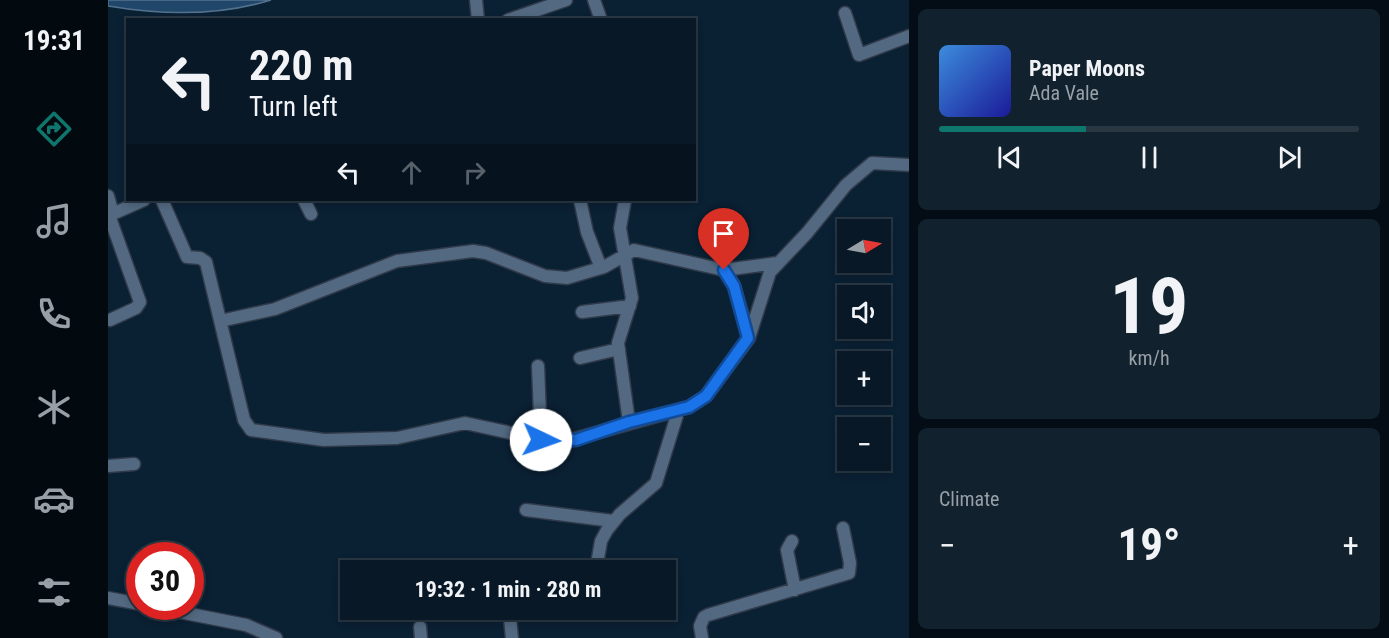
<!DOCTYPE html>
<meta charset="utf-8">
<style>
:root{--surface:#081826;--page:#11212e;--text:#f1f3f6;--muted:#98a0a7;--line:#293743;--accent:#0f766e}
body{margin:0;font-family:"Roboto Condensed",sans-serif;background:var(--page);color:var(--text);height:100vh;display:flex;flex-direction:column;font-size:22px;white-space:nowrap}
*{box-sizing:border-box;margin:0}
p{font-size:20px;color:var(--muted)}
.icon{flex:none;width:33px;height:33px;fill:none;stroke:currentColor;stroke-width:2;stroke-linecap:round;stroke-linejoin:round}
.map{position:relative;flex:1;overflow:hidden}
.sheet{display:flex;flex-direction:column;gap:9px;padding:9px;background:#040d15;width:480px}
.sheet>*{flex:none}
.hud{position:absolute;left:18px;top:18px;width:570px;height:183px;border-radius:0px;box-shadow:0 3px 9px #0003,0 0 0 2px var(--line);background:#081826;color:var(--text);overflow:hidden}
.needle{width:39px;rotate:80deg}
.fabs{position:absolute;left:729px;top:219px;display:grid;gap:12px}
.fabs a{display:grid;place-items:center;width:54px;height:54px;border-radius:0px;background:var(--surface);box-shadow:0 3px 9px #0003,0 0 0 2px var(--line);font-size:30px}
.speed{position:absolute;left:18px;top:542px;display:flex;gap:12px;font-size:30px;font-weight:700;text-align:center}
.speed>*{display:grid;place-content:center;width:78px;height:78px;border-radius:50%;background:var(--surface);box-shadow:0 3px 9px #0003,0 0 0 2px var(--line);line-height:1}
.speed .limit{border:9px solid #d22;background:#fff;color:#111}
.pin{position:absolute;display:grid;place-items:center;width:51px;height:51px;color:#fff;margin:-62px -26px;border-radius:50% 50% 50% 0;rotate:-45deg;box-shadow:0 0 6px #0007}
.pin .icon{rotate:45deg}
.me{position:absolute;width:66px;margin:-33px;rotate:93deg;stroke-linejoin:round;filter:drop-shadow(0 0 4px #0008)}
.turn{display:flex;align-items:center;gap:21px;height:126px;padding:0 24px;font-size:27px}
.turn .icon{width:78px;height:78px;stroke-width:2.5}
.turn b{display:block;font-size:42px;line-height:51px}
.lanes{display:flex;align-items:center;height:57px;padding:0 24px;background:#0003;justify-content:center;gap:30px;direction:ltr}
.lanes .off{opacity:.35}
.big{font-size:45px;font-weight:700;line-height:1.1}
.sheet .tile{flex:1;display:flex;flex-direction:column;justify-content:center;gap:9px;min-width:0;padding:0 21px;border-radius:9px;background:var(--page)}
.sheet .dial{align-items:center;gap:0}
.dial b{font-size:78px;line-height:1}
.song{display:flex;align-items:center;gap:18px}
.cover{width:72px;height:72px;border-radius:9px;background:linear-gradient(135deg,hsl(210 70% 55%),hsl(240 70% 35%))}
.played{height:6px;border-radius:3px;background:linear-gradient(90deg,var(--accent) 35%,var(--line) 35%)}
.keys{display:flex;justify-content:space-around;direction:ltr}
.heat{display:flex;justify-content:space-between;align-items:center;font-size:33px;direction:ltr}
.trip{position:absolute;left:232px;top:560px;width:336px;height:60px;border-radius:0px;background:var(--surface);box-shadow:0 3px 9px #0003,0 0 0 2px var(--line);font-weight:700;line-height:60px;text-align:center}
main{display:flex;flex:1;min-height:0}
.tab-bar{display:flex;flex-direction:column;width:108px;justify-content:space-around;align-items:center;background:#030a0f;color:var(--muted)}
.tab-bar .icon{width:42px;height:42px}
.tab-bar .on{color:var(--accent)}
.tab-bar b{font-size:27px;color:var(--text)}
.map>svg:first-child{display:block}
</style>
<main>
<nav class="tab-bar">
<b>19:31</b>
<svg class="icon on" aria-label="directions" viewBox="0 0 24 24"><path d="M12 3l9 9-9 9-9-9zM9 14v-3h6M13 9l2 2-2 2"/></svg>
<svg class="icon" aria-label="music" viewBox="0 0 24 24"><path d="M9 18V5l10-2v13"/><circle cx="6" cy="18" r="3"/><circle cx="16" cy="16" r="3"/></svg>
<svg class="icon" aria-label="phone" viewBox="0 0 24 24"><path d="M5 4h4l2 5-3 2q2 4 5 5l2-3 5 2v4C11 20 4 13 5 4z"/></svg>
<svg class="icon" aria-label="climate" viewBox="0 0 24 24"><path d="M12 3v18M4 7l16 10M4 17L20 7"/></svg>
<svg class="icon" aria-label="car" viewBox="0 0 24 24"><path d="M5 17H2v-5l4-1 3-4h7l3 4 3 1v5h-3M9 17h6M6 11h13"/><circle cx="7" cy="17" r="2"/><circle cx="17" cy="17" r="2"/></svg>
<svg class="icon" aria-label="filters" viewBox="0 0 24 24"><path d="M4 7h16M4 17h16"/><circle cx="9" cy="7" r="2"/><circle cx="15" cy="17" r="2"/></svg>
</nav>
<div class="map">
<svg width="801" height="638" viewBox="0 0 801 638">
<rect width="100%" height="100%" fill="#0a2033"/>
<!-- water -->
<path fill="#204669" stroke="#52718d" stroke-width="1.5" d="M 0,0 L 163,0 C 111,16 53,15 0,6 Z"/>
<g fill="none" stroke-linecap="round" stroke-linejoin="round">
<!-- minor casing -->
<g stroke="#303a4a" stroke-width="15">
<path id="minor" d="M 368,0 L 370,20
M 486,0 L 493,20
M 737,13 L 751,55 L 801,36
M 400,20 L 458,0
M 0,196 L 5,214
M 54,200 L 79,257 L 92,258 L 98,262 L 136,420 L 143,430 L 216,440 L 289,438 L 357,423 L 440,441 L 459,441 L 581,407 L 598,396 L 641,338 L 662,272 L 699,233 L 738,185 L 764,163 L 801,165
M 196,200 L 203,214
M 472,200 L 479,232 L 493,268
M 517,200 L 512,228 L 524,298 L 510,343 L 521,422
M 1,215 L 32,302 L 28,308 L 2,320
M 0,216 L 36,200
M 616,270 L 669,263
M 474,312 L 522,306
M 112,321 L 167,309 L 289,261 L 365,251 L 378,253 L 437,276 L 459,278 L 496,267 L 526,250 L 616,270 L 626,286 L 641,338
M 472,358 L 511,349
M 430,366 L 433,440
M 0,466 L 26,464
M 418,510 L 505,521
M 684,541 L 679,550 L 687,590
M 488,570 L 493,541 L 499,530 L 512,514 L 548,483 L 570,412
M 0,598 L 32,604
M 41,606 L 138,625 L 168,638
M 401,609 L 404,638
M 312,627 L 313,638
M 594,638 L 592,626 L 596,617 L 600,615 L 741,573 L 742,563 L 735,528"/>
</g>
<!-- minor -->
<use href="#minor" stroke="#526981" stroke-width="12"/>
</g>
<g fill="none" stroke-linecap="round" stroke-linejoin="round">
<!-- route casing -->
<g stroke="#114b97" stroke-width="15">
<path id="route" d="M 433,440 L 468,440 L 521,422 L 581,407 L 598,396 L 640,338 L 626,286 L 616,270"/>
</g>
<!-- route -->
<use href="#route" stroke="#1a73e8" stroke-width="10"/>
</g>
</svg>
<div class="fabs">
<a><svg class="needle" viewBox="-14 -14 28 28"><path d="M0-13l5 13h-10z" fill="#e53935"/><path d="M0 13l5-13h-10z" fill="#98a0a7"/></svg></a>
<a><svg class="icon" aria-label="sound" viewBox="0 0 24 24"><path d="M4 9h4l5-4v14l-5-4H4zM17 9q2 3 0 6"/></svg></a>
<a>+</a>
<a>−</a>
</div>
<div class="speed"><div class="limit">30</div></div>
<div class="pin" style="left:616px;top:270px;background:#d93025"><svg class="icon" aria-label="arrive" viewBox="0 0 24 24"><path d="M6 21V4h12l-3 4 3 4H6"/></svg></div>
<svg class="me" style="left:433px;top:440px" viewBox="-20 -20 40 40"><circle r="19" fill="#fff"/><path d="M0-13L10 11 0 6-10 11z" fill="#1a73e8"/></svg>
<div class="trip">19:32 · 1 min · 280 m</div>
<div class="hud">
<div class="turn"><svg class="icon" aria-label="left" viewBox="0 0 24 24"><path d="M17 20v-9H6M10 6l-5 5 5 5"/></svg><div><b>220 m</b>Turn left</div></div>
<div class="lanes"><svg class="icon" aria-label="left" viewBox="0 0 24 24"><path d="M17 20v-9H6M10 6l-5 5 5 5"/></svg><svg class="icon off" aria-label="ahead" viewBox="0 0 24 24"><path d="M12 20V5M6 11l6-6 6 6"/></svg><svg class="icon off" aria-label="right" viewBox="0 0 24 24"><path d="M7 20v-9h11M14 6l5 5-5 5"/></svg></div>
</div>
</div>
<section class="sheet">
<div class="tile">
<div class="song"><i class="cover"></i><div><b>Paper Moons</b><p>Ada Vale</p></div></div>
<div class="played"></div>
<div class="keys"><svg class="icon" aria-label="previous" viewBox="0 0 24 24"><path d="M18 5L8 12l10 7zM5 5v14"/></svg><svg class="icon" aria-label="pause" viewBox="0 0 24 24"><path d="M8 5v14M16 5v14"/></svg><svg class="icon" aria-label="next" viewBox="0 0 24 24"><path d="M6 5l10 7-10 7zM19 5v14"/></svg></div>
</div>
<div class="tile dial"><b>19</b><p>km/h</p></div>
<div class="tile"><p>Climate</p>
<div class="heat"><a>−</a><b class="big">19°</b><a>+</a></div>
</div>
</section>
</main>
